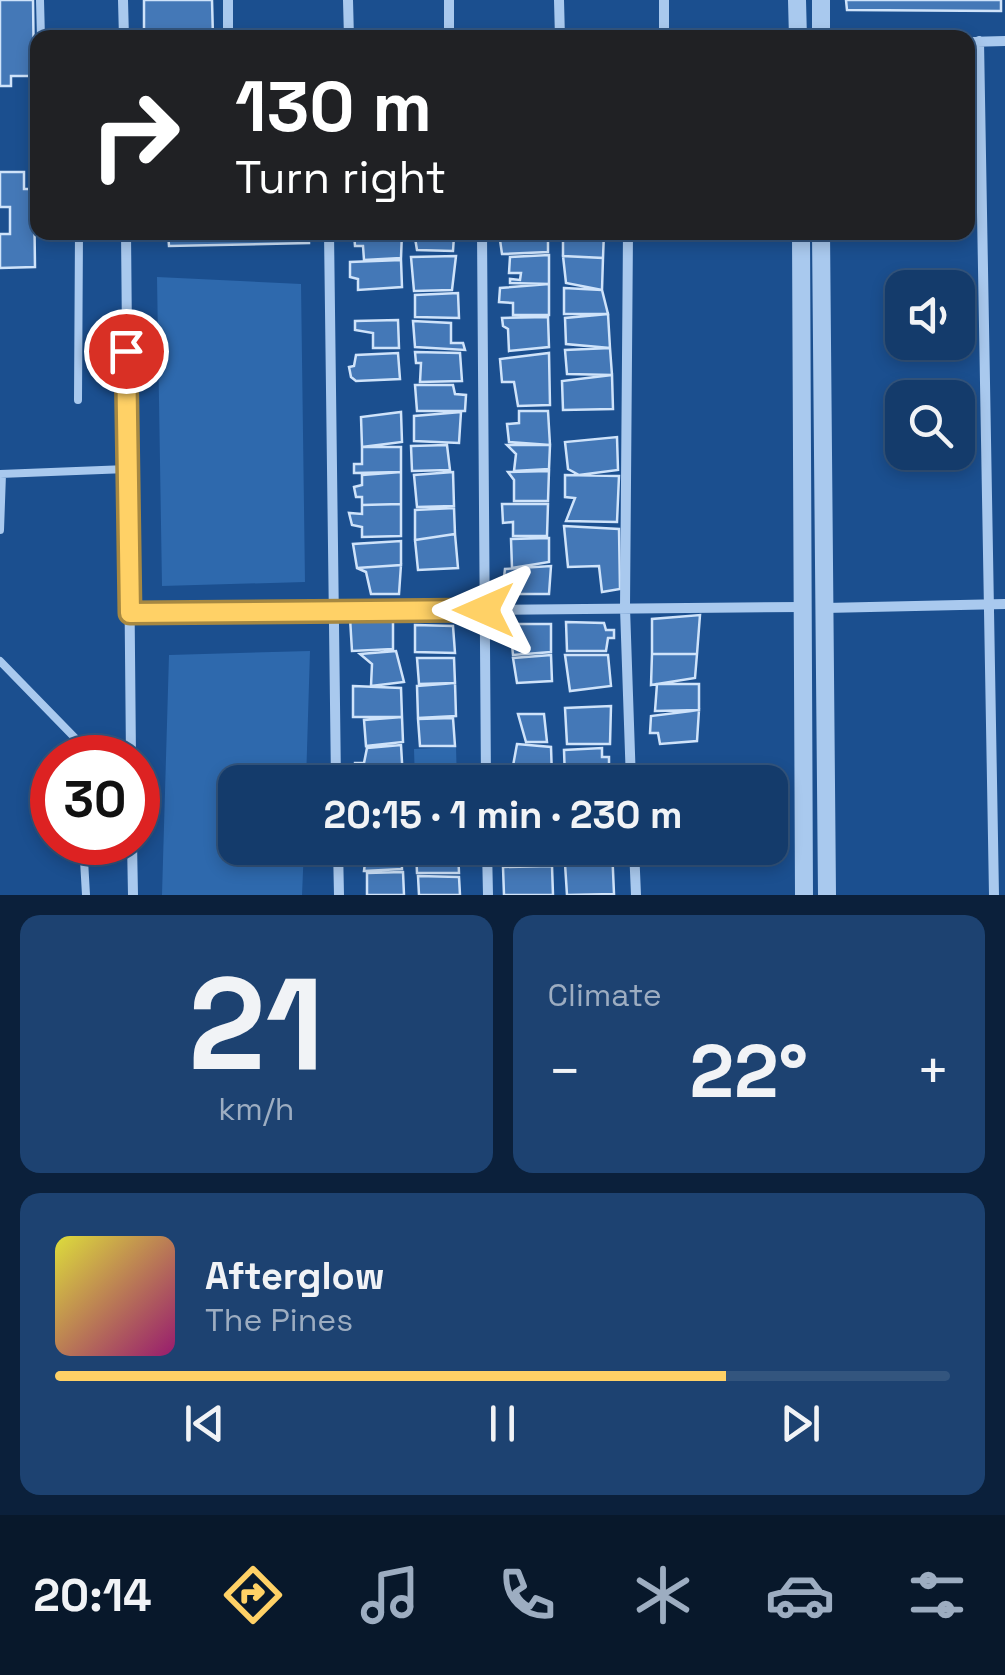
<!DOCTYPE html>
<meta charset="utf-8">
<style>
:root{--surface:#143b6b;--page:#1d4271;--text:#f1f3f6;--muted:#9dadc1;--line:#33557e;--accent:#ffd166}
body{margin:0;font-family:"Space Grotesk",sans-serif;background:var(--page);color:var(--text);height:100vh;display:flex;flex-direction:column;font-size:38px;white-space:nowrap}
*{box-sizing:border-box;margin:0}
p{font-size:32px;color:var(--muted)}
.icon{flex:none;width:55px;height:55px;fill:none;stroke:currentColor;stroke-width:2;stroke-linecap:round;stroke-linejoin:round}
.map{position:relative;height:895px;overflow:hidden}
.details{display:flex;flex-direction:column;gap:20px;padding:20px;background:#0b203b;flex:1}
.details>*{flex:none}
.top-card{position:absolute;left:30px;top:30px;width:945px;height:210px;border-radius:20px;box-shadow:0 5px 15px #0003,0 0 0 2px var(--line);background:#202124;color:#fff;overflow:hidden}
.buttons{position:absolute;left:885px;top:270px;display:grid;gap:20px}
.buttons a{display:grid;place-items:center;width:90px;height:90px;border-radius:20px;background:var(--surface);box-shadow:0 5px 15px #0003,0 0 0 2px var(--line);font-size:50px}
.speed{position:absolute;left:30px;top:735px;display:flex;gap:20px;font-size:50px;font-weight:700;text-align:center}
.speed>*{display:grid;place-content:center;width:130px;height:130px;border-radius:50%;background:var(--surface);box-shadow:0 5px 15px #0003,0 0 0 2px var(--line);line-height:1}
.speed .limit{border:15px solid #d22;background:#fff;color:#111}
.pin{position:absolute;display:grid;place-items:center;width:85px;height:85px;color:#fff;margin:-42px;border:5px solid #fff;border-radius:50%;box-shadow:0 2px 10px #0007}
.me{position:absolute;width:110px;margin:-55px;rotate:270deg;stroke-linejoin:round;filter:drop-shadow(0 0 8px #0008)}
.turn{display:flex;align-items:center;gap:35px;height:210px;padding:0 40px;font-size:45px}
.turn .icon{width:130px;height:130px;stroke-width:2.5}
.turn b{display:block;font-size:70px;line-height:85px}
.big{font-size:75px;font-weight:700;line-height:1.1}
.details .widget{flex:1;display:flex;flex-direction:column;justify-content:center;gap:15px;min-width:0;padding:0 35px;border-radius:20px;background:var(--page)}
.details .dial{align-items:center;gap:0}
.dial b{font-size:130px;line-height:1}
.song{display:flex;align-items:center;gap:30px}
.cover{width:120px;height:120px;border-radius:15px;background:linear-gradient(135deg,hsl(60 70% 55%),hsl(320 70% 35%))}
.played{height:10px;border-radius:5px;background:linear-gradient(90deg,var(--accent) 75%,var(--line) 75%)}
.keys{display:flex;justify-content:space-around;direction:ltr}
.heat{display:flex;justify-content:space-between;align-items:center;font-size:55px;direction:ltr}
.details .tiles{flex:1;display:grid;gap:20px;grid-template-columns:1fr 1fr}
.widget:last-child{grid-column:span 2}
.trip{position:absolute;left:218px;top:765px;width:570px;height:100px;border-radius:20px;background:var(--surface);box-shadow:0 5px 15px #0003,0 0 0 2px var(--line);font-weight:700;line-height:100px;text-align:center}
.tab-bar{display:flex;height:160px;justify-content:space-around;align-items:center;background:#08182b;color:var(--muted)}
.tab-bar .icon{width:70px;height:70px}
.tab-bar .selected{color:var(--accent)}
.tab-bar b{font-size:45px;color:var(--text)}
.map>svg:first-child{display:block}
</style>
<div class="map">
<svg width="1005" height="895" viewBox="0 0 1005 895">
<rect width="100%" height="100%" fill="#1b4f8f"/>
<!-- green -->
<path fill="#2e69ad" d="M 157,277 L 301,284 L 305,582 L 162,586 Z
M 310,651 L 306,782 L 235,782 L 235,848 L 304,848 L 302,895 L 162,895 L 169,655 Z
M 456,747 L 457,782 L 415,782 L 414,749 Z"/>
<!-- building -->
<path fill="#4478b7" stroke="#cfe3fa" stroke-width="2.5" d="M 0,0 L 33,0 L 34,76 L 11,76 L 11,86 L 0,86 Z
M 144,0 L 212,0 L 213,38 L 144,38 Z
M 846,0 L 1001,0 L 1001,11 L 847,10 Z
M 0,172 L 24,172 L 24,189 L 34,189 L 35,267 L 0,268 L 0,234 L 10,234 L 10,207 L 0,207 Z
M 168,232 L 309,232 L 309,243 L 169,246 Z
M 402,232 L 401,258 L 364,260 L 363,246 L 355,246 L 354,233 Z
M 414,232 L 468,232 L 469,237 L 454,236 L 453,251 L 417,250 Z
M 513,232 L 548,232 L 548,252 L 502,254 L 500,240 L 514,239 Z
M 563,232 L 604,232 L 603,258 L 563,256 Z
M 549,255 L 549,284 L 510,283 L 510,279 L 520,280 L 521,273 L 509,273 L 510,257 Z
M 456,256 L 452,290 L 414,291 L 411,257 Z
M 563,256 L 603,258 L 602,290 L 566,283 Z
M 401,260 L 402,287 L 358,290 L 358,279 L 350,277 L 350,262 Z
M 549,284 L 549,315 L 513,315 L 513,303 L 499,302 L 500,288 Z
M 564,288 L 602,290 L 608,314 L 564,314 Z
M 458,293 L 459,318 L 415,317 L 415,295 Z
M 608,314 L 610,348 L 566,344 L 565,318 Z
M 548,317 L 549,347 L 509,351 L 508,329 L 503,326 L 502,318 Z
M 398,320 L 399,348 L 373,348 L 373,333 L 355,330 L 355,321 Z
M 413,321 L 451,323 L 451,343 L 463,343 L 465,350 L 415,347 Z
M 610,348 L 612,375 L 567,374 L 565,350 Z
M 415,352 L 460,353 L 462,381 L 420,382 L 421,363 L 416,363 Z
M 398,353 L 400,379 L 356,381 L 351,377 L 349,367 L 354,366 L 356,355 Z
M 549,353 L 550,405 L 518,406 L 514,382 L 502,382 L 500,359 Z
M 612,375 L 613,409 L 563,410 L 562,381 Z
M 415,385 L 453,385 L 455,394 L 466,395 L 465,411 L 417,411 Z
M 519,411 L 548,411 L 550,445 L 509,442 L 507,424 L 519,423 Z
M 401,412 L 402,442 L 362,447 L 361,417 Z
M 461,412 L 459,443 L 414,441 L 414,416 Z
M 617,437 L 618,470 L 579,475 L 568,469 L 565,442 Z
M 447,445 L 450,470 L 412,471 L 411,446 Z
M 507,445 L 550,445 L 549,469 L 514,471 L 516,454 Z
M 362,447 L 401,447 L 401,472 L 354,473 L 354,464 L 362,464 Z
M 549,471 L 548,501 L 514,501 L 514,480 L 508,472 Z
M 401,472 L 401,504 L 362,505 L 362,497 L 356,497 L 354,487 L 362,485 L 362,475 Z
M 453,472 L 454,506 L 417,507 L 414,475 Z
M 565,475 L 619,476 L 617,522 L 566,521 L 575,498 L 565,497 Z
M 401,504 L 401,536 L 362,537 L 362,527 L 352,525 L 349,513 L 362,514 L 362,505 Z
M 502,504 L 548,504 L 547,536 L 513,536 L 513,522 L 503,523 Z
M 454,508 L 455,534 L 415,540 L 415,510 Z
M 564,526 L 619,529 L 620,589 L 602,592 L 599,566 L 568,567 Z
M 455,534 L 458,568 L 418,570 L 415,540 Z
M 549,538 L 549,562 L 512,568 L 511,539 Z
M 401,541 L 401,565 L 357,568 L 353,544 Z
M 401,565 L 399,594 L 371,594 L 366,572 L 357,568 Z
M 551,566 L 549,594 L 502,594 L 505,569 Z
M 700,615 L 697,654 L 652,654 L 652,619 Z
M 350,618 L 393,618 L 393,649 L 352,651 Z
M 566,622 L 604,623 L 606,630 L 614,630 L 614,638 L 608,638 L 606,651 L 567,651 Z
M 510,624 L 551,624 L 551,652 L 513,655 Z
M 415,625 L 453,626 L 455,653 L 415,652 Z
M 396,651 L 404,682 L 371,686 L 372,664 L 360,654 Z
M 652,654 L 697,654 L 695,678 L 651,685 Z
M 551,655 L 552,681 L 517,683 L 513,658 Z
M 565,655 L 608,655 L 611,686 L 570,691 Z
M 417,658 L 454,658 L 455,683 L 419,684 Z
M 455,683 L 456,716 L 418,718 L 417,686 Z
M 657,684 L 699,684 L 699,710 L 655,711 Z
M 353,686 L 401,688 L 402,717 L 353,717 Z
M 611,706 L 610,744 L 567,744 L 565,708 Z
M 699,710 L 697,741 L 660,744 L 658,733 L 650,733 L 651,716 Z
M 518,714 L 544,714 L 547,742 L 526,742 Z
M 402,717 L 403,742 L 366,746 L 364,720 Z
M 453,718 L 455,746 L 420,746 L 418,719 Z
M 517,744 L 551,747 L 552,777 L 518,777 L 513,766 Z
M 401,745 L 403,779 L 354,778 L 355,763 L 364,763 L 367,748 Z
M 602,748 L 602,757 L 609,757 L 609,776 L 565,778 L 564,750 Z
M 552,777 L 552,782 L 519,782 L 519,781 Z
M 608,778 L 608,782 L 568,782 L 568,781 Z
M 353,848 L 401,848 L 402,869 L 364,871 L 365,863 L 355,864 Z
M 416,848 L 458,848 L 459,873 L 417,873 Z
M 520,848 L 554,848 L 555,862 L 520,863 Z
M 564,848 L 612,848 L 614,894 L 567,895 Z
M 552,866 L 553,895 L 504,895 L 503,867 Z
M 403,872 L 404,895 L 367,895 L 367,873 Z
M 418,876 L 459,877 L 460,895 L 419,895 Z"/>
<g fill="none" stroke-linecap="round" stroke-linejoin="round">
<!-- service -->
<path stroke="#a9c9ee" stroke-width="8" d="M 40,0 L 41,38
M 78,400 L 79,232
M 0,474 L 127,469
M 0,530 L 2,474
M 0,661 L 77,740 L 78,758
M 83,842 L 86,895"/>
<!-- minor -->
<path stroke="#a9c9ee" stroke-width="10" d="M 123,0 L 124,38
M 228,0 L 228,38
M 348,0 L 349,38
M 559,0 L 560,38
M 664,0 L 664,38
M 449,38 L 449,0
M 979,41 L 994,895
M 968,42 L 1005,41
M 126,232 L 131,758
M 329,232 L 336,782
M 482,232 L 486,782
M 628,232 L 625,608 L 631,782
M 825,608 L 1005,604
M 130,613 L 803,607
M 132,842 L 133,895
M 338,848 L 339,895
M 487,848 L 488,895
M 634,848 L 636,895"/>
<!-- tertiary -->
<path stroke="#a9c9ee" stroke-width="18" d="M 797,0 L 798,38
M 821,0 L 821,38
M 801,232 L 804,895
M 821,232 L 827,895"/>
</g>
<g fill="none" stroke-linecap="round" stroke-linejoin="round">
<!-- route casing -->
<g stroke="#a68842" stroke-width="25">
<path id="route" d="M 126,351 L 130,613 L 484,610"/>
</g>
<!-- route -->
<use href="#route" stroke="#ffd166" stroke-width="18"/>
</g>
</svg>
<div class="buttons">
<a><svg class="icon" aria-label="sound" viewBox="0 0 24 24"><path d="M4 9h4l5-4v14l-5-4H4zM17 9q2 3 0 6"/></svg></a>
<a><svg class="icon" aria-label="search" viewBox="0 0 24 24"><circle cx="10" cy="10" r="6"/><path d="M15 15l6 6"/></svg></a>
</div>
<div class="speed"><div class="limit">30</div></div>
<div class="pin" style="left:126px;top:351px;background:#d93025"><svg class="icon" aria-label="arrive" viewBox="0 0 24 24"><path d="M6 21V4h12l-3 4 3 4H6"/></svg></div>
<svg class="me" style="left:484px;top:610px" viewBox="-20 -20 40 40"><path d="M0-17L14 15 0 8-14 15z" fill="#ffd166" stroke="#fff" stroke-width="4"/></svg>
<div class="trip">20:15 · 1 min · 230 m</div>
<div class="top-card">
<div class="turn"><svg class="icon" aria-label="right" viewBox="0 0 24 24"><path d="M7 20v-9h11M14 6l5 5-5 5"/></svg><div><b>130 m</b>Turn right</div></div>
</div>
</div>
<section class="details">
<div class="tiles">
<div class="widget dial"><b>21</b><p>km/h</p></div>
<div class="widget"><p>Climate</p>
<div class="heat"><a>−</a><b class="big">22°</b><a>+</a></div>
</div>
<div class="widget">
<div class="song"><i class="cover"></i><div><b>Afterglow</b><p>The Pines</p></div></div>
<div class="played"></div>
<div class="keys"><svg class="icon" aria-label="previous" viewBox="0 0 24 24"><path d="M18 5L8 12l10 7zM5 5v14"/></svg><svg class="icon" aria-label="pause" viewBox="0 0 24 24"><path d="M8 5v14M16 5v14"/></svg><svg class="icon" aria-label="next" viewBox="0 0 24 24"><path d="M6 5l10 7-10 7zM19 5v14"/></svg></div>
</div>
</div>
</section>
<nav class="tab-bar">
<b>20:14</b>
<svg class="icon selected" aria-label="directions" viewBox="0 0 24 24"><path d="M12 3l9 9-9 9-9-9zM9 14v-3h6M13 9l2 2-2 2"/></svg>
<svg class="icon" aria-label="music" viewBox="0 0 24 24"><path d="M9 18V5l10-2v13"/><circle cx="6" cy="18" r="3"/><circle cx="16" cy="16" r="3"/></svg>
<svg class="icon" aria-label="phone" viewBox="0 0 24 24"><path d="M5 4h4l2 5-3 2q2 4 5 5l2-3 5 2v4C11 20 4 13 5 4z"/></svg>
<svg class="icon" aria-label="climate" viewBox="0 0 24 24"><path d="M12 3v18M4 7l16 10M4 17L20 7"/></svg>
<svg class="icon" aria-label="car" viewBox="0 0 24 24"><path d="M5 17H2v-5l4-1 3-4h7l3 4 3 1v5h-3M9 17h6M6 11h13"/><circle cx="7" cy="17" r="2"/><circle cx="17" cy="17" r="2"/></svg>
<svg class="icon" aria-label="filters" viewBox="0 0 24 24"><path d="M4 7h16M4 17h16"/><circle cx="9" cy="7" r="2"/><circle cx="15" cy="17" r="2"/></svg>
</nav>
